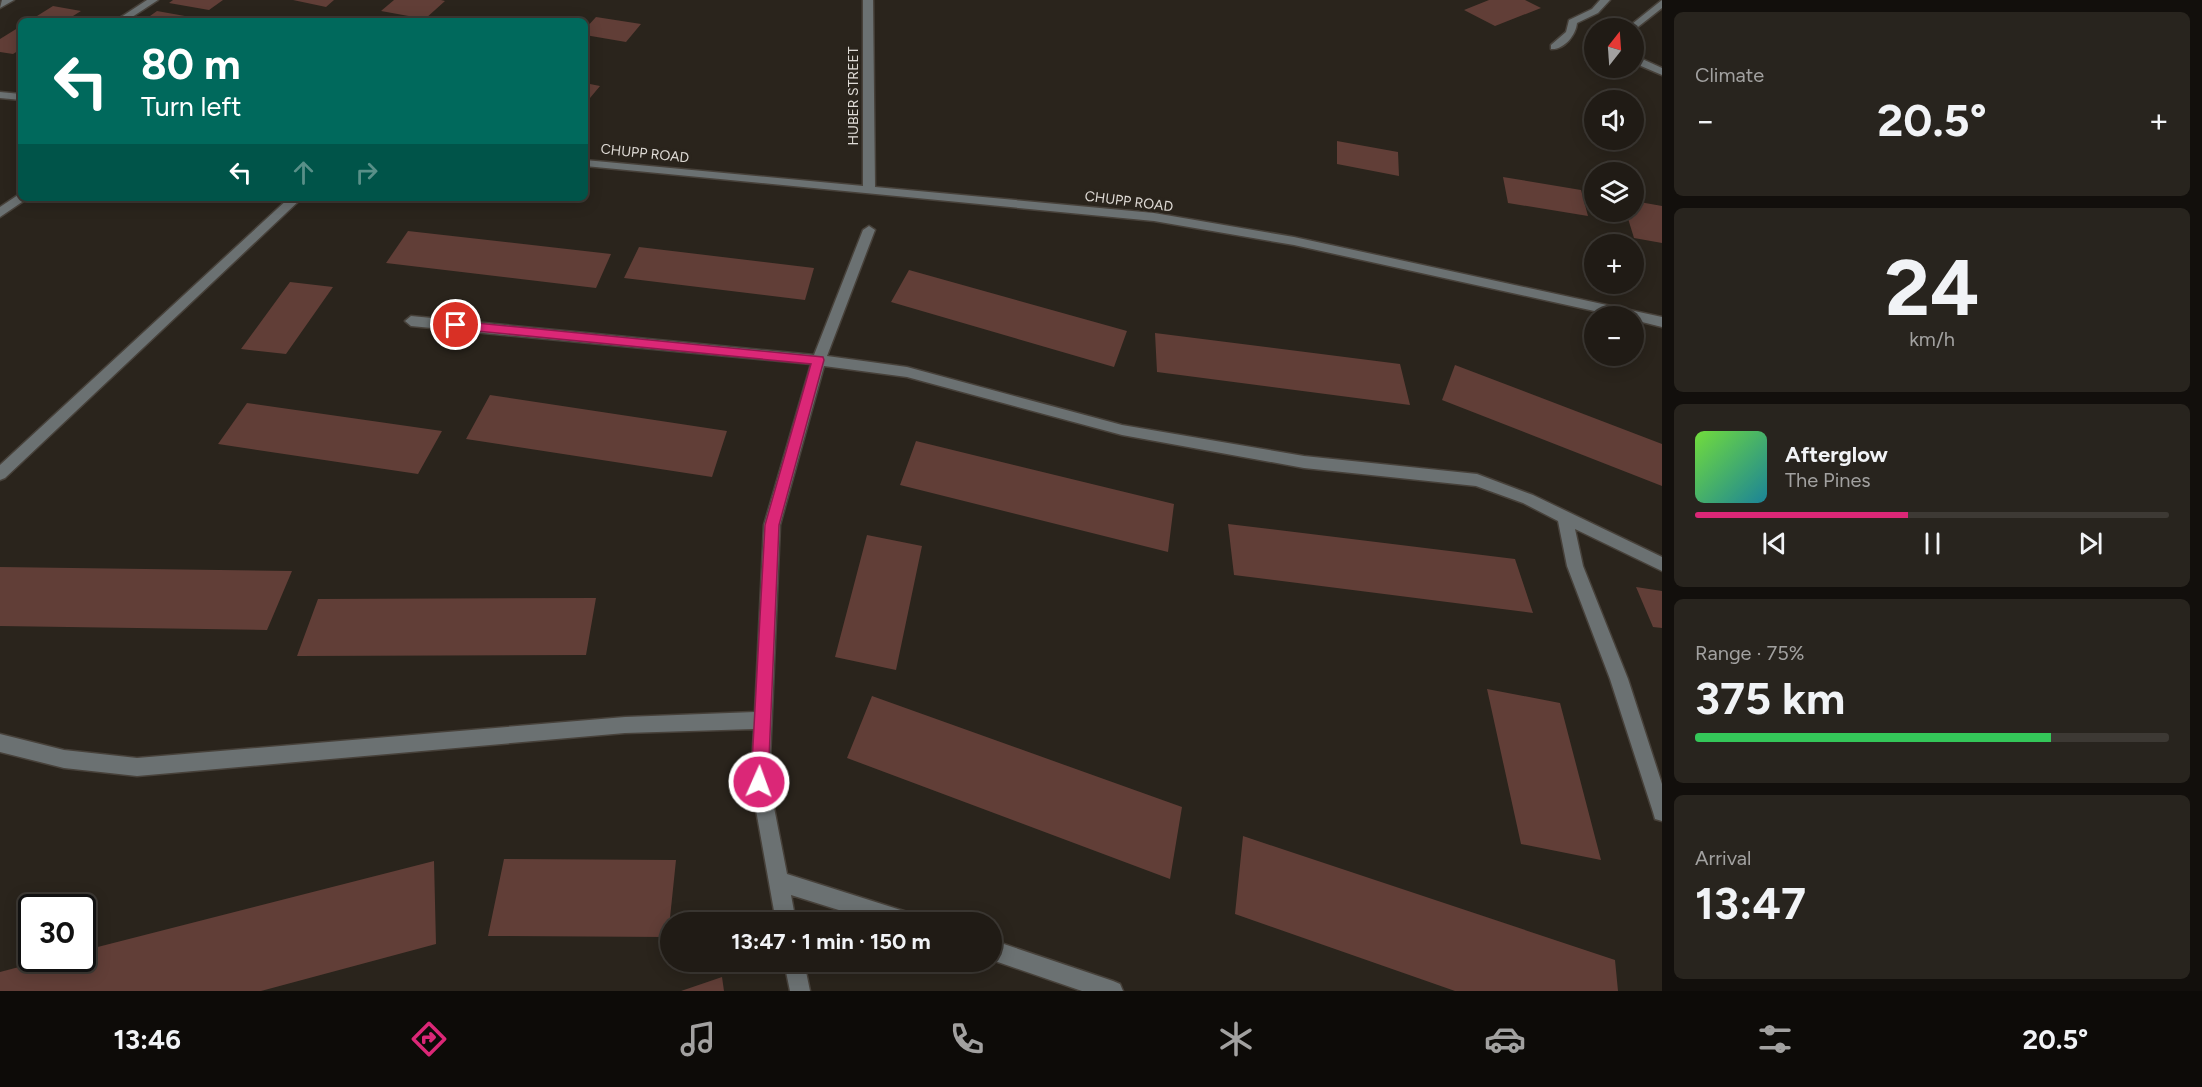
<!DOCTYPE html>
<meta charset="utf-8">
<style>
:root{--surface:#201b15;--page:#28241e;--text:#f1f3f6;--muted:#a2a1a0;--line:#3d3934;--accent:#db2777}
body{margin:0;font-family:Figtree,sans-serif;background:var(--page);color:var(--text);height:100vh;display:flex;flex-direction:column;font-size:22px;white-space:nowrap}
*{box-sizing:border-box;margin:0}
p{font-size:20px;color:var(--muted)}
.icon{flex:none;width:33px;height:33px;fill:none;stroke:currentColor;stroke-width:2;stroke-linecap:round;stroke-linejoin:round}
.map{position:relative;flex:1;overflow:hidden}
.sheet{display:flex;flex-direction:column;gap:12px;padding:12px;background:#120f0c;width:540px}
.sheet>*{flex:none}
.hud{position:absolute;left:18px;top:18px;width:570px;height:183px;border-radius:9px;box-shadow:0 3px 15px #0003,0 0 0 2px var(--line);background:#00695c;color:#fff;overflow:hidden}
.needle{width:39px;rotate:17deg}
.tools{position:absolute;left:1584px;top:18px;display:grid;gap:12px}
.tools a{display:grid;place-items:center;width:60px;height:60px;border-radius:50%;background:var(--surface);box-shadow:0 3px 15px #0003,0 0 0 2px var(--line);font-size:30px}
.speed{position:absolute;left:18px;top:894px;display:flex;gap:12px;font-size:30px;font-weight:700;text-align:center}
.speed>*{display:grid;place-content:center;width:78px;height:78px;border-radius:50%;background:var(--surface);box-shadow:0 3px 15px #0003,0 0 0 2px var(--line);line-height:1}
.speed .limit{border:3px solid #111;border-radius:9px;background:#fff;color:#111}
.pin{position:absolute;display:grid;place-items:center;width:51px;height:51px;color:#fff;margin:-26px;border:3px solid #fff;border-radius:50%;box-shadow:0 2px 6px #0007}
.me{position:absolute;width:66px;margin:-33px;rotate:2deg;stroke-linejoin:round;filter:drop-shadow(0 0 4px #0008)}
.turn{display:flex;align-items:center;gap:21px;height:126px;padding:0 24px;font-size:27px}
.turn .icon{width:78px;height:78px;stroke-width:2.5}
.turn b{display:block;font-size:42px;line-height:51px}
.lanes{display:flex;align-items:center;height:57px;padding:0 24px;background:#0003;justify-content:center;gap:30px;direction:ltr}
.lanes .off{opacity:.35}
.big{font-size:45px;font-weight:700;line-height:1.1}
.sheet .tile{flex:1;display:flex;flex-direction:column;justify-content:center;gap:9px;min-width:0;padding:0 21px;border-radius:9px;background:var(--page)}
.sheet .dial{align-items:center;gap:0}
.dial b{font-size:78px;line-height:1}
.song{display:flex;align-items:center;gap:18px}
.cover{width:72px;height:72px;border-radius:9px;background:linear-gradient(135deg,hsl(100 70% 55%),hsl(190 70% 35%))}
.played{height:6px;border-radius:3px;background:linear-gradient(90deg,var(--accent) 45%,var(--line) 45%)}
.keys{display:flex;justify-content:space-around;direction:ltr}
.heat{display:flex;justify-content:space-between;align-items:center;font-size:33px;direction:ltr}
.charge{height:9px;border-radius:4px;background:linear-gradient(90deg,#34c759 75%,var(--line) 0)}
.trip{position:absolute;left:660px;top:912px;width:342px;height:60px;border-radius:30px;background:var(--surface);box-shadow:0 3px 15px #0003,0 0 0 2px var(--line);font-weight:700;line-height:60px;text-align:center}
.tabs{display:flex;height:96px;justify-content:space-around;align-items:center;background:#0d0b08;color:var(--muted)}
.tabs .icon{width:42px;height:42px}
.tabs .current{color:var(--accent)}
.tabs b{font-size:27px;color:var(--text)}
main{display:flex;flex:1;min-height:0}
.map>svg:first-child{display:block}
</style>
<main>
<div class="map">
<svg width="1662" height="991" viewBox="0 0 1662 991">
<rect width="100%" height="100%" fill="#2a241c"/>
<!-- building -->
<path fill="#613e37" d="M 173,0 L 223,0 L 209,10 L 169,3 Z
M 293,0 L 334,0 L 326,7 Z
M 394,0 L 441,0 L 445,1 L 425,19 L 381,11 Z
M 1489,0 L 1525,0 L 1541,8 L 1495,26 L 1464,10 Z
M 53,6 L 81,11 L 65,21 L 29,21 Z
M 157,11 L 196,18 L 192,21 L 143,21 Z
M 596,17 L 641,24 L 626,42 L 585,35 L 585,29 Z
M 21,26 L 21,49 L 13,54 L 0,52 L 0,39 Z
M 585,83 L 600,86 L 585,104 Z
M 1337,141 L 1398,152 L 1399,176 L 1337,164 Z
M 1503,177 L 1581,190 L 1588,216 L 1508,203 Z
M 1634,201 L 1662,206 L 1662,243 L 1634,238 L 1626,212 L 1634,212 Z
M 408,231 L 611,254 L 596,288 L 386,263 Z
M 639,247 L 814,268 L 805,300 L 624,278 Z
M 909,270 L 1127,331 L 1114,367 L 891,302 Z
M 290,282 L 333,287 L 286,354 L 241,349 Z
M 1155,333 L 1400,364 L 1410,405 L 1157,372 Z
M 1455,365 L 1662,444 L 1662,486 L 1442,400 Z
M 490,395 L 727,431 L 712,477 L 466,439 Z
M 247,403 L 442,431 L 418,474 L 218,444 Z
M 916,441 L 1174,504 L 1168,552 L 900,485 Z
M 1228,524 L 1515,559 L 1533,613 L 1234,575 Z
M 867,535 L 922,546 L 896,670 L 835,657 Z
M 0,567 L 292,571 L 267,630 L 0,626 Z
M 1636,587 L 1662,591 L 1662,628 L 1653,627 Z
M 596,598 L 586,655 L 297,656 L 318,599 Z
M 1487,689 L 1560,703 L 1601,860 L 1521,844 Z
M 872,696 L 1182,807 L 1170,879 L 847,758 Z
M 1243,836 L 1615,960 L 1618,991 L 1455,991 L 1235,914 Z
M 504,859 L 676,860 L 668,937 L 488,936 Z
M 434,861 L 436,944 L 261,991 L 0,991 L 0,972 L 53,958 L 82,958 L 82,951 Z
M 722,977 L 724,991 L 681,991 Z"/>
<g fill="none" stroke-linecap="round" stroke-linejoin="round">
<!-- minor casing -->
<g stroke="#47413a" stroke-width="3">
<path id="minor" d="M 2,0 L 14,0 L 0,8 Z
M 147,0 L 158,0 L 126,21 L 115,21 Z
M 863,0 L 873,0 L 875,187 L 1154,213 L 1294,237 L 1662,317 L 1662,327 L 1634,320 L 1634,316 L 1617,316 L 1294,245 L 1154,221 L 585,166 L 585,160 L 863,186 Z
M 1600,0 L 1610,0 L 1598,13 L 1577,23 C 1576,35 1564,50 1551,49 L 1551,45 L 1566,32 L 1569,20 L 1592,9 Z
M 1662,0 L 1662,8 L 1634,30 L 1627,28 Z
M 1634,45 L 1639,48 L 1640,58 L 1662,68 L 1662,75 L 1634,63 Z
M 0,92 L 21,94 L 21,100 L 0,98 Z
M 21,193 L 21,198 L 25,200 L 0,217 L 0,207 Z
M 289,198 L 302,198 L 5,478 L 0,480 L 0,465 Z
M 869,226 L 875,230 L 827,356 L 907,367 L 1122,425 L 1304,456 L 1477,474 L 1533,495 L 1662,557 L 1662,571 L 1575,529 L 1583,566 L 1628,679 L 1662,784 L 1662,821 L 1655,819 L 1653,812 L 1610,679 L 1567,566 L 1558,521 L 1523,503 L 1476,486 L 1304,468 L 1122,435 L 907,377 L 824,366 L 780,525 L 769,782 L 787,874 L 907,912 L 914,915 L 917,922 L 877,922 L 791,895 L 796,922 L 776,922 L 751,782 L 754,729 L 625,733 L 137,776 L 64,768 L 0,752 L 0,734 L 64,750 L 137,758 L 625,717 L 755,712 L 764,525 L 811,364 L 411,326 L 405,321 L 411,316 L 814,355 L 863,230 Z
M 992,940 L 1113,981 L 1120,984 L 1123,991 L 1082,991 L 992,960 Z
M 784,962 L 804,962 L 810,991 L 790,991 Z"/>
</g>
<!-- minor -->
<use href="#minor" fill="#6b7172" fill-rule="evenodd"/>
</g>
<!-- route -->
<path fill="#db2777" stroke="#8e194d" stroke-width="1.5" d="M 456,321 L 823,357 L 824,360 L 779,525 L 768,782 L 765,788 L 759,790 L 754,788 L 751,782 L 765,525 L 811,364 L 456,329 L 450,325 Z"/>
<g text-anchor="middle" stroke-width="6" stroke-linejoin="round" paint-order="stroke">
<!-- far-street labels -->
<g font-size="14" fill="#e0dcd7" stroke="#2a241c">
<text transform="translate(853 96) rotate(-90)" y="5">HUBER STREET</text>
<text transform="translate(645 153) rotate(6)" y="5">CHUPP ROAD</text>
<text transform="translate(1129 201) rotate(7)" y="5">CHUPP ROAD</text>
</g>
</g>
</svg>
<div class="tools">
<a><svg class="needle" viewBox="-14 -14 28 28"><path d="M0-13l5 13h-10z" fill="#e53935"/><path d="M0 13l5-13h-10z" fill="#a2a1a0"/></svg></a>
<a><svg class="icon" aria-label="sound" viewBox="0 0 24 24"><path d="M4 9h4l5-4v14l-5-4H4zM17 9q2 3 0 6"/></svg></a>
<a><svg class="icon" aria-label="layers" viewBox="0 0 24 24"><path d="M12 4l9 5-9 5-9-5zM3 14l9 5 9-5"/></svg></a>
<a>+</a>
<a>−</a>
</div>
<div class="speed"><div class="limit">30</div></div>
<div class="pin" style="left:456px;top:325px;background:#d93025"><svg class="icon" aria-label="arrive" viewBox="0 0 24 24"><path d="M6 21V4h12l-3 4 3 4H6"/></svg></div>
<svg class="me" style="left:759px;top:782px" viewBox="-20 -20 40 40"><circle r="17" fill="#db2777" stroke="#fff" stroke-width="3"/><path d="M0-11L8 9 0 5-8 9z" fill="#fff"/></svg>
<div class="trip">13:47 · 1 min · 150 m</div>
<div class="hud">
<div class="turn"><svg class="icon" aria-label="left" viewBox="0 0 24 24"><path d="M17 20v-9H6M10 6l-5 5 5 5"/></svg><div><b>80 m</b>Turn left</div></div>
<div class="lanes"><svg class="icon" aria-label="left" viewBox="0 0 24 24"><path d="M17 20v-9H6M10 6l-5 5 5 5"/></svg><svg class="icon off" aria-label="ahead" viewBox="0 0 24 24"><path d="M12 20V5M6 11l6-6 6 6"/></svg><svg class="icon off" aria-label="right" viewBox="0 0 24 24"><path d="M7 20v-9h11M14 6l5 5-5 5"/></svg></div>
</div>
</div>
<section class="sheet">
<div class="tile"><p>Climate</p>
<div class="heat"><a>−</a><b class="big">20.5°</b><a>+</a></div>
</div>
<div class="tile dial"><b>24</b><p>km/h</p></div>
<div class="tile">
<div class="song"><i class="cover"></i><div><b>Afterglow</b><p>The Pines</p></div></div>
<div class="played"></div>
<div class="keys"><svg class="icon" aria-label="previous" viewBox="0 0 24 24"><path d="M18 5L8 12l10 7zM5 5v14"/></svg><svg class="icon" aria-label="pause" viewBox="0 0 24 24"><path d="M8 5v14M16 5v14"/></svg><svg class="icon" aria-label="next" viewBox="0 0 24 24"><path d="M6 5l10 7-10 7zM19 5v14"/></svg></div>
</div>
<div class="tile"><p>Range · 75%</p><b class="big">375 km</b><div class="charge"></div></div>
<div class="tile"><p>Arrival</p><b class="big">13:47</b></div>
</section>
</main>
<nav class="tabs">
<b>13:46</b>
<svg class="icon current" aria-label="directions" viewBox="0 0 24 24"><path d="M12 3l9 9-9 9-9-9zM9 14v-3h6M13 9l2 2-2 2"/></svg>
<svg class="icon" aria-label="music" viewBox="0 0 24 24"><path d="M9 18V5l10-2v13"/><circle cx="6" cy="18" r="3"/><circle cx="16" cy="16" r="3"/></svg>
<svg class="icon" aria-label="phone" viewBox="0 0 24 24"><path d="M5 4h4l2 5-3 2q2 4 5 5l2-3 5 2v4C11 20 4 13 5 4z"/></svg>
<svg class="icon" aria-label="climate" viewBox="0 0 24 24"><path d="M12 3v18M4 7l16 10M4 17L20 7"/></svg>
<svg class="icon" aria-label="car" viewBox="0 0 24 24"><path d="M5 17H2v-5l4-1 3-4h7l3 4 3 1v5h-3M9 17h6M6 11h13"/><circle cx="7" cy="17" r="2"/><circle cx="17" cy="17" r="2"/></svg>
<svg class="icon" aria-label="filters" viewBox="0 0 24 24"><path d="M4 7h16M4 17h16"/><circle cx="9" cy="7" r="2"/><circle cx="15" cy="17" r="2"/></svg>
<b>20.5°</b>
</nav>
